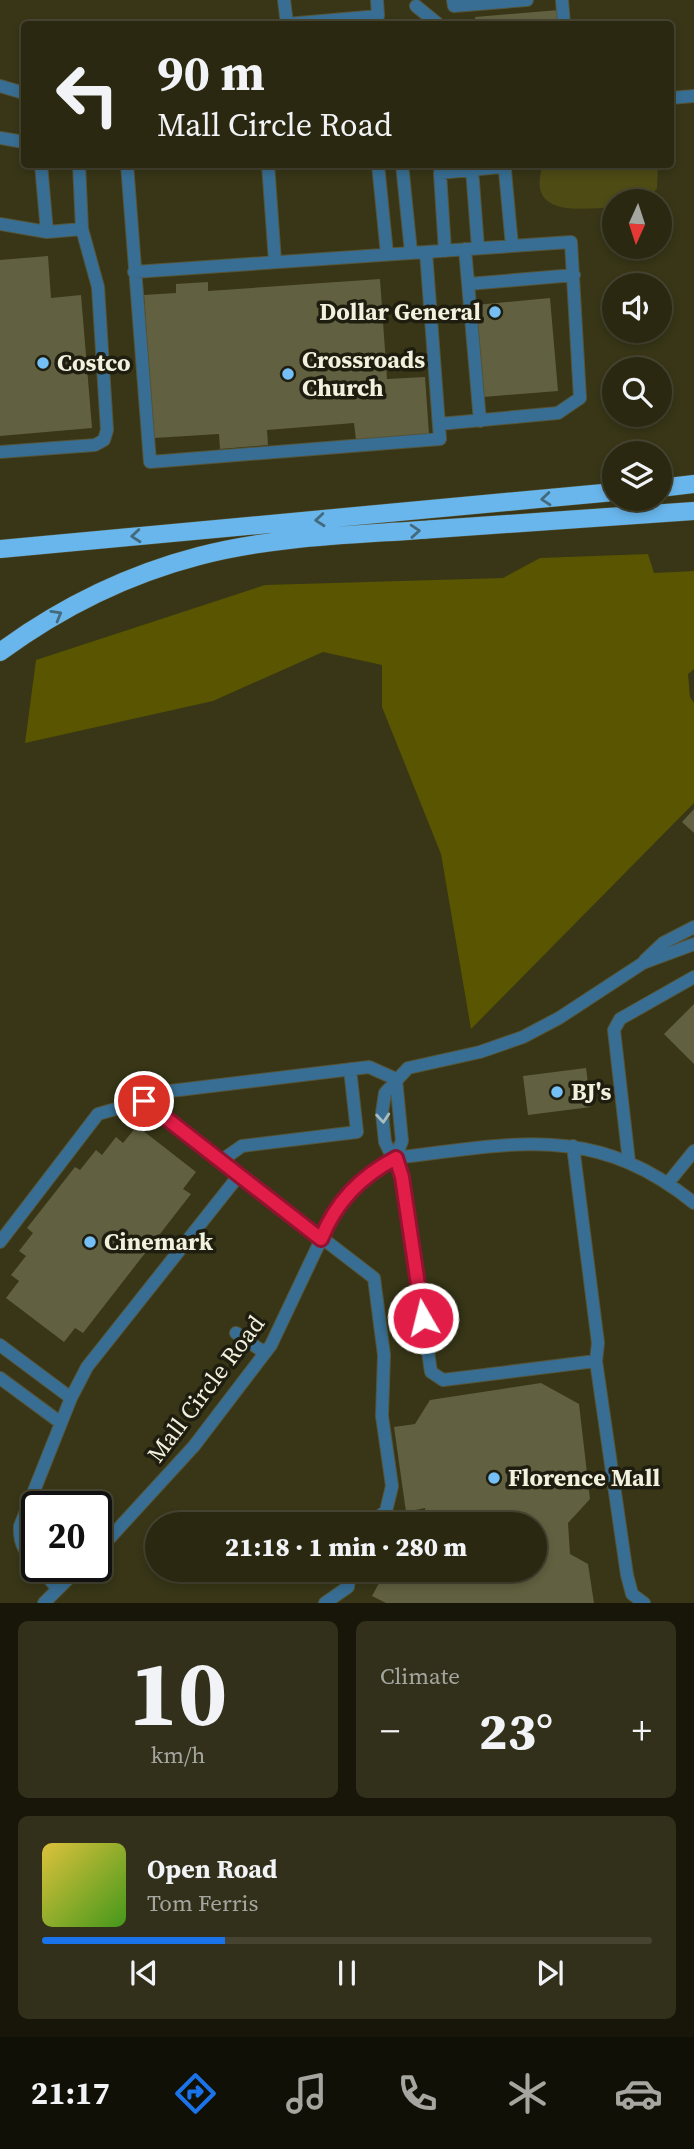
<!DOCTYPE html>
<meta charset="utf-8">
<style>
:root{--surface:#2a2811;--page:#32301a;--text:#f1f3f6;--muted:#a5a69f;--line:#464431;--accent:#1a73e8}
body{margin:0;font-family:"Source Serif 4",serif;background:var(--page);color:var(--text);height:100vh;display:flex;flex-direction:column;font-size:26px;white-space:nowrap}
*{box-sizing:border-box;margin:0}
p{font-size:23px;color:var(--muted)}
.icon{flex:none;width:38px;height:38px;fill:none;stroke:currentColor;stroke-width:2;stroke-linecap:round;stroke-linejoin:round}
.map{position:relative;height:1603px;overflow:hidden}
.details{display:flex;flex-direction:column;gap:18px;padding:18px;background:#171609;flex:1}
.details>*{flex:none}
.top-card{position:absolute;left:21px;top:21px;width:653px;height:147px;border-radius:7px;box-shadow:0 4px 10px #0003,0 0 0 2px var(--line);background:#2a2811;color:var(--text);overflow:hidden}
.needle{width:46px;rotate:183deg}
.fabs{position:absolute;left:602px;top:189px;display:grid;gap:14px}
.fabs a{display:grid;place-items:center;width:70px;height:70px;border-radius:50%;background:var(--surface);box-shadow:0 4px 10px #0003,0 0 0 2px var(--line);font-size:35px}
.speed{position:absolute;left:21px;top:1491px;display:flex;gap:14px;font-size:35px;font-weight:700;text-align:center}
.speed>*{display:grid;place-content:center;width:91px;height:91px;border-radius:50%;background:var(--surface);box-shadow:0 4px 10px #0003,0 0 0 2px var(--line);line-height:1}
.speed .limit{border:4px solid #111;border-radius:10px;background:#fff;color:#111}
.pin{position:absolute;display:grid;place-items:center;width:60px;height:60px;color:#fff;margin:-30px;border:4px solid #fff;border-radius:50%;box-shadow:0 2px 7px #0007}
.me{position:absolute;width:77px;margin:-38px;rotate:352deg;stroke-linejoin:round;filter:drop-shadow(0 0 5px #0008)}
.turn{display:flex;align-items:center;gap:24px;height:147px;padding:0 21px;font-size:32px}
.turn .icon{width:91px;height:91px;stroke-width:2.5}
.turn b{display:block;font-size:49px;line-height:60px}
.big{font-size:52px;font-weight:800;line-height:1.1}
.details .tile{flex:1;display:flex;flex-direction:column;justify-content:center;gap:10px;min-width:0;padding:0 24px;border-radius:10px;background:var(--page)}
.details .dial{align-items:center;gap:0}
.dial b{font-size:91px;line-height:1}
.song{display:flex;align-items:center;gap:21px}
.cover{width:84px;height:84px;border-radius:10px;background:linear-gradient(135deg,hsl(50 70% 55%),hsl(100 70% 35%))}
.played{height:7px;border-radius:4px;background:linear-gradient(90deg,var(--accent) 30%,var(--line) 30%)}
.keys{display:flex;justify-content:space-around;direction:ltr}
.heat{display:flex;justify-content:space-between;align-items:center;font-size:38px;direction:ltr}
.details .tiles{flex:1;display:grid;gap:18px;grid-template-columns:1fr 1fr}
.tile:last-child{grid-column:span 2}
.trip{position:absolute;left:145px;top:1512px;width:402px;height:70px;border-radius:35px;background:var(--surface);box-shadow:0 4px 10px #0003,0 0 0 2px var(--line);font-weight:800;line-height:70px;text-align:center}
.dock{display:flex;height:112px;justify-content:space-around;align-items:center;background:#111007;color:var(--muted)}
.dock .icon{width:49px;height:49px}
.dock .selected{color:var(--accent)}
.dock b{font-size:32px;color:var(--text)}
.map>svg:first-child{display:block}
</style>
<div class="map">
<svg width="694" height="1603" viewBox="0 0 694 1603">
<rect width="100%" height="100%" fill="#383617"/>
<!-- green -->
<path fill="#595501" d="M 648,554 L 654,573 L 694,571 L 694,669 L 688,674 L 690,697 L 694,703 L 694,803 L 471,1029 L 441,854 L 382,707 L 382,665 L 323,652 L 213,701 L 25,743 L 36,660 L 265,585 L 503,578 L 540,558 Z"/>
<!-- water -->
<path fill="#4e4b15" d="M 543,165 L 658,165 L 657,188 L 648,201 L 614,201 L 614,207 C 582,209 525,218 543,165 Z"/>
<!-- building -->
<path fill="#616040" d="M 559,10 L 560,24 L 476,24 L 475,17 Z
M 48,256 L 51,298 L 81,295 L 92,428 L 0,436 L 0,260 Z
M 380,279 L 387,379 L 425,377 L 429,434 L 356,440 L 354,423 L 267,430 L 268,445 L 220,449 L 219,434 L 154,438 L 144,295 L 176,293 L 176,284 L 208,282 L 208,291 Z
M 550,298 L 558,391 L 483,397 L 475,305 Z
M 694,809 L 694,833 L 682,822 Z
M 694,1004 L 694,1064 L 664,1034 Z
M 586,1068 L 591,1107 L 528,1115 L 523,1076 Z
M 137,1126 L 196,1172 L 183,1189 L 191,1194 L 83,1333 L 75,1328 L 64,1342 L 6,1298 L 19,1281 L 11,1275 L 26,1256 L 19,1251 L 33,1233 L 27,1228 L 75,1167 L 80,1170 L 96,1150 L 102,1155 L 116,1137 L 123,1143 Z
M 541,1383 L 579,1404 L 590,1499 L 568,1523 L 570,1554 L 588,1564 L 594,1603 L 386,1603 L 372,1596 L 385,1572 L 372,1574 L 367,1570 L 536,1570 L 536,1524 L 426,1524 L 425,1508 L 406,1512 L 394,1427 L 415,1424 L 430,1400 Z"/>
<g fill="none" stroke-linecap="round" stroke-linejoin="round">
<!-- minor casing -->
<g stroke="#565437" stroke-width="14">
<path id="minor" d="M 284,0 L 287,24
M 453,0 L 454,6 L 527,0
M 562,0 L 564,24
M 416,6 L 438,24
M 287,24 L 378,16 L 377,0
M 0,86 L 24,93
M 670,98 L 694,96
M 0,138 L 24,142
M 41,164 L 47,232
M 127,164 L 150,462 L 440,439 L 426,252
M 268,164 L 275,261
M 378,164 L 387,254
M 402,164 L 411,252
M 472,169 L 478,248
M 0,224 L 47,232 L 82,229
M 465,249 L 480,421
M 445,251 L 440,173 L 500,167 L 505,171 L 512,246
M 134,272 L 571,242 L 580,398 L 558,413 L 439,424
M 468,284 L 574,275
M 0,452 L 95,445 L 104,440 L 107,430 L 98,287 L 82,229 L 79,164
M 645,960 L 663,943 L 694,927
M 144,1101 L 154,1093 L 369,1067 L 396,1079
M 573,1146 L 598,1343 L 596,1361 L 627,1575 L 632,1594 L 644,1603
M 395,1158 L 402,1141 L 396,1079
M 222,1160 L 242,1146 L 357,1132 L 350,1069
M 629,1162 L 614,1030 L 620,1019 L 694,977
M 668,1183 L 694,1151
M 0,1242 L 98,1114 L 144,1101 L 374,1278 L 384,1355 L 382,1416 L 392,1486 L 386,1511 L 370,1524
M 236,1333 L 265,1353
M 0,1345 L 71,1398
M 596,1361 L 443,1380 L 431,1372 L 402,1177 L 385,1142 L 382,1113 L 385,1093 L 408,1068 L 480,1052 L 523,1037 L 559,1018 L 643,963 L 694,944
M 0,1378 L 61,1423
M 96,1553 L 194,1446 L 271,1345 L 335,1210 C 352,1187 371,1171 395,1158 C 513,1144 594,1122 694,1203
M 37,1565 C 25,1552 19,1544 20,1526 L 71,1398 L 87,1367 L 240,1174
M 38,1566 L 57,1588
M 44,1603 L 81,1566
M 325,1603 L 348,1587 L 350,1570"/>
</g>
<!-- highway casing -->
<g stroke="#565437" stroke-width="19">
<path id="highway" d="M 660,488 L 694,484
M 0,549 L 614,492
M 0,652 C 60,608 126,575 199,556 C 275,536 357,535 435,529 C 521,523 608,517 694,511"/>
</g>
<!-- minor -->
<use href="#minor" stroke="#386e93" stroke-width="12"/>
<!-- highway -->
<use href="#highway" stroke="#69b6ec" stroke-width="18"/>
</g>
<!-- one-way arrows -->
<defs><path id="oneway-chevron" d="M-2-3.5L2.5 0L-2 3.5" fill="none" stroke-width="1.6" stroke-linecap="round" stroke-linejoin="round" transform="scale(1.75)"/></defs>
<g stroke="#446a7e">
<use href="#oneway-chevron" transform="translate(546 499) rotate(175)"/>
<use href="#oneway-chevron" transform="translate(320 520) rotate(175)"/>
<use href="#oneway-chevron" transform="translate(415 531) rotate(-4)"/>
<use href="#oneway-chevron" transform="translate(136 536) rotate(175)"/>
<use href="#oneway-chevron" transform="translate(57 615) rotate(-30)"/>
</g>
<use stroke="#a7bdc0" href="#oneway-chevron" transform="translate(383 1118) rotate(85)"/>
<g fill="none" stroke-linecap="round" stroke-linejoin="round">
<!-- route casing -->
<g stroke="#92132f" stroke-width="18">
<path id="route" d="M 144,1101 L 321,1239 C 336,1202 360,1177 396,1158 L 402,1177 L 423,1318"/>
</g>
<!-- route -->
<use href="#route" stroke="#e11d48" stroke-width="12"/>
</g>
<!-- markers -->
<g fill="#74c0f6" stroke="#1e1d0f" stroke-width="2.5">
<circle cx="495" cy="312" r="7"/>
<circle cx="43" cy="363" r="7"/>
<circle cx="288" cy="374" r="7"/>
<circle cx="557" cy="1092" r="7"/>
<circle cx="90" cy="1242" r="7"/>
<circle cx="494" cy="1478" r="7"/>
</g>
<g text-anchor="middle" stroke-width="7" stroke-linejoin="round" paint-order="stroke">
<!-- poi labels -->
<g font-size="24" font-weight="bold" fill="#f1f1de" stroke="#1e1d0f" text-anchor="start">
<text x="481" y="320" text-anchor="end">Dollar General</text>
<text x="302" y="368">Crossroads<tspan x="302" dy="28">Church</tspan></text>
<text x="57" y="371">Costco</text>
<text x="571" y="1100">BJ's</text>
<text x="104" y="1250">Cinemark</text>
<text x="508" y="1486">Florence Mall</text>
</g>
<!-- street labels -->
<g font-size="24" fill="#f1f1de" stroke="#1e1d0f">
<text transform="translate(206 1389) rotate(-53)" y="8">Mall Circle Road</text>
</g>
</g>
</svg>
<div class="fabs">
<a><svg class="needle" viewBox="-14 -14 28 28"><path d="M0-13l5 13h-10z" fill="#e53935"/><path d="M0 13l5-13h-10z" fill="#a5a69f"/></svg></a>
<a><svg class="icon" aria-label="sound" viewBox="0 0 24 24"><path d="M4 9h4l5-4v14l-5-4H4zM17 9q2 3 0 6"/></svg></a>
<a><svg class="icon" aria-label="search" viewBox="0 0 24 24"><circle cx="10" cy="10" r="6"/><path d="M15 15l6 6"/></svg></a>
<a><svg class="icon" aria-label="layers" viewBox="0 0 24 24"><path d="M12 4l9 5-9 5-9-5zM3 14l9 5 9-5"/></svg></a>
</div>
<div class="speed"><div class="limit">20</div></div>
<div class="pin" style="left:144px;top:1101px;background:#d93025"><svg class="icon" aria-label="arrive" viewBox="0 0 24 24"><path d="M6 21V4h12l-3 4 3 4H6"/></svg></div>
<svg class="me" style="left:423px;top:1318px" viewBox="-20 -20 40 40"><circle r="17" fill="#e11d48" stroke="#fff" stroke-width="3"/><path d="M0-11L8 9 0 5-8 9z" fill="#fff"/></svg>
<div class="trip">21:18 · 1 min · 280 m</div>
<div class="top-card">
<div class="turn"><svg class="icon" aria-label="left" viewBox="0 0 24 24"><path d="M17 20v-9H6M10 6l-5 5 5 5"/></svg><div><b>90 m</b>Mall Circle Road</div></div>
</div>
</div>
<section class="details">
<div class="tiles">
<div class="tile dial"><b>10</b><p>km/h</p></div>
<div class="tile"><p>Climate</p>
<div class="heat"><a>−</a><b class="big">23°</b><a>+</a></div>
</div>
<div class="tile">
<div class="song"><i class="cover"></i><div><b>Open Road</b><p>Tom Ferris</p></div></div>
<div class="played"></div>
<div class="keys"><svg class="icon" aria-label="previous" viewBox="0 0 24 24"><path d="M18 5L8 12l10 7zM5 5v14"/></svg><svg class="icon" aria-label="pause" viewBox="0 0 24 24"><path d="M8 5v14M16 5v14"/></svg><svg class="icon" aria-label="next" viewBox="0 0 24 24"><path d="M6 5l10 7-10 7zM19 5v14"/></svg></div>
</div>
</div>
</section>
<nav class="dock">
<b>21:17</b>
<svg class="icon selected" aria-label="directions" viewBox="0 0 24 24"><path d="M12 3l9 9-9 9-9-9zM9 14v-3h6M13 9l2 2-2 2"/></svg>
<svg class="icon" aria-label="music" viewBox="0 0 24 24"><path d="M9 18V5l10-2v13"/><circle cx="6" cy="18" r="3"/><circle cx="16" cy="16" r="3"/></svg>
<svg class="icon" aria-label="phone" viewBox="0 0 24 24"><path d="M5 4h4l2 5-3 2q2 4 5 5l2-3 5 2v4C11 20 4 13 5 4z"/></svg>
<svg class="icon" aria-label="climate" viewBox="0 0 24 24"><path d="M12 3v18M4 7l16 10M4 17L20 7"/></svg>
<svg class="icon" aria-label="car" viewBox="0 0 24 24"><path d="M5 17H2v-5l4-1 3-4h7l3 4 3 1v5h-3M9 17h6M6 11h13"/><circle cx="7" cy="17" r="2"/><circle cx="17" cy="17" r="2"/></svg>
</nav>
